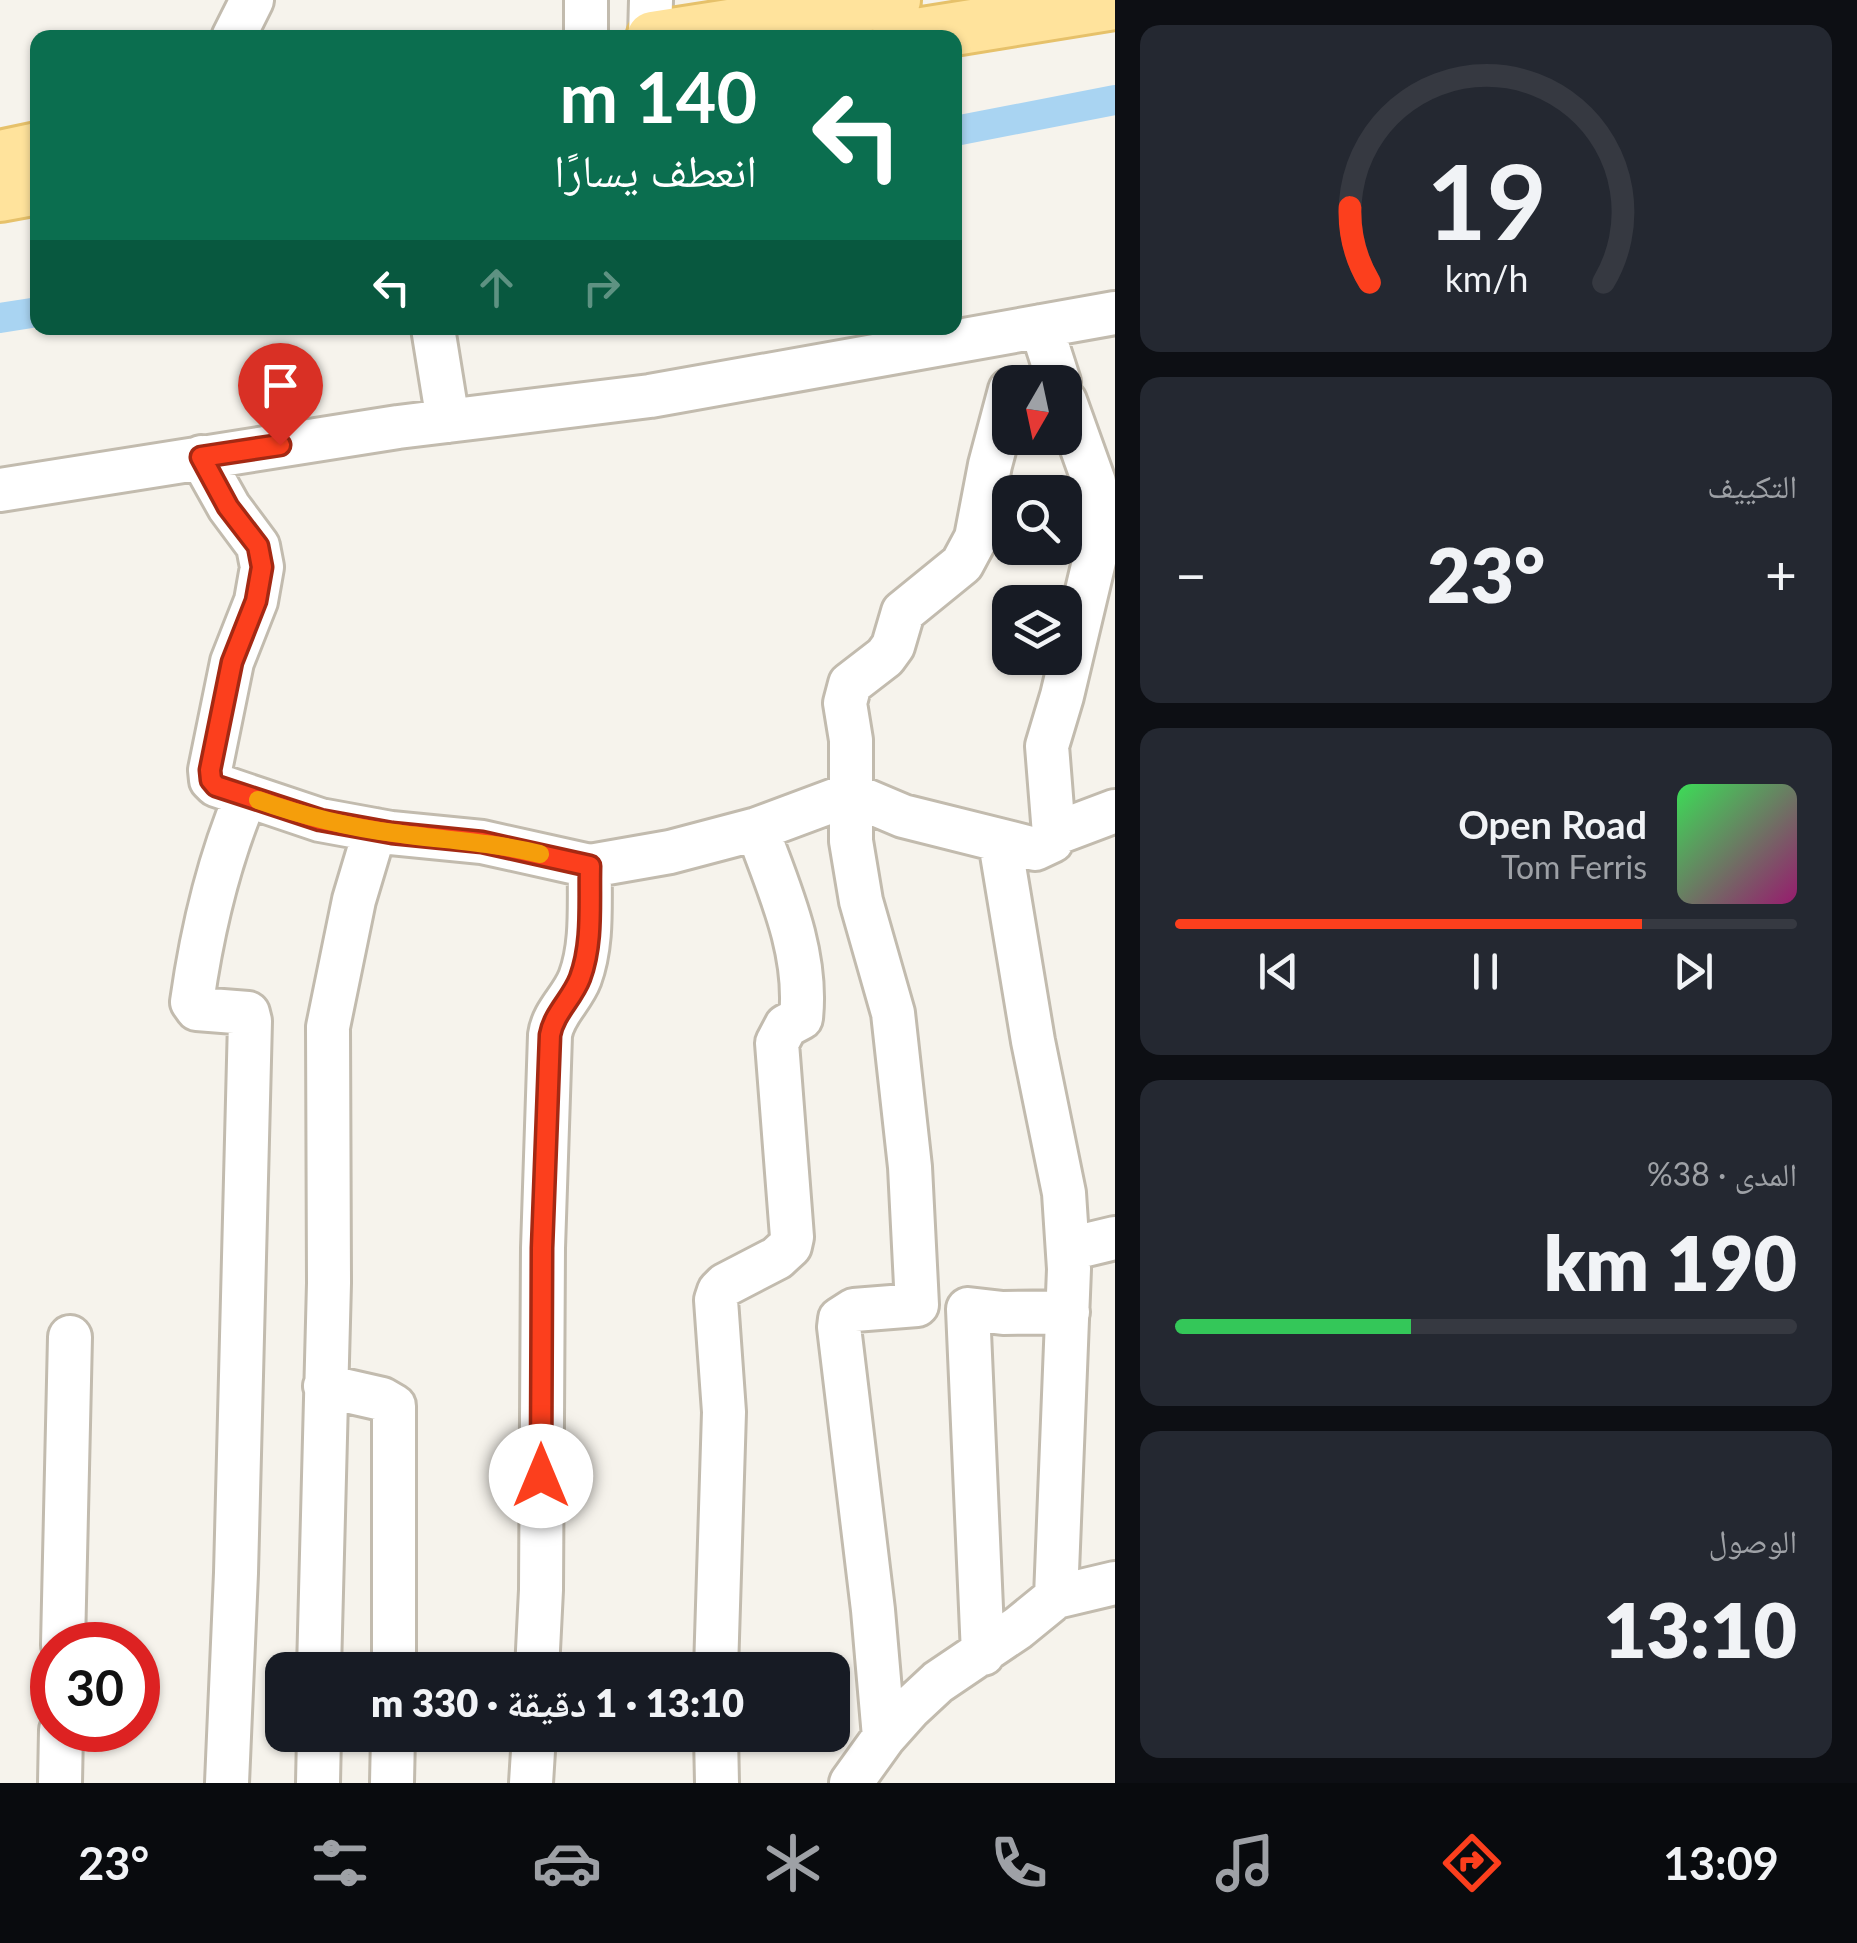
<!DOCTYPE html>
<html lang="ar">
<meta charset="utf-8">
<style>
:root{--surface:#171b24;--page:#242831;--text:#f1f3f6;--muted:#9ea1a6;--line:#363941;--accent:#fc3f1d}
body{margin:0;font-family:Lato,"Noto Naskh Arabic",sans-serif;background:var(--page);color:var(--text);direction:rtl;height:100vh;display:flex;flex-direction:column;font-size:38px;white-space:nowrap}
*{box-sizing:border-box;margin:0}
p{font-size:32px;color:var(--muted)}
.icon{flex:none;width:55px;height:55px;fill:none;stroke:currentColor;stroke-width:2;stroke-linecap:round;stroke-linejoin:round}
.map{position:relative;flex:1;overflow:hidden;direction:ltr}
.sheet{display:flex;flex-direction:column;gap:25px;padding:25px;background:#0d0f14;width:742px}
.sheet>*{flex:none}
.guide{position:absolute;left:30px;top:30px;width:932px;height:305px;border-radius:20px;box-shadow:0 2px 8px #0004;direction:rtl;background:#0b6e4f;color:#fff;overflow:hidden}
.needle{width:65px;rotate:189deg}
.fabs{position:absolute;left:992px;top:365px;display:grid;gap:20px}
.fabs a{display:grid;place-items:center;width:90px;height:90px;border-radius:20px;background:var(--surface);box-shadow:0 2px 8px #0004;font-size:50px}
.speed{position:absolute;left:30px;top:1622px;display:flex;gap:20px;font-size:50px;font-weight:700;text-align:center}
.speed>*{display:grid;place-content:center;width:130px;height:130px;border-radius:50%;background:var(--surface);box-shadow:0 2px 8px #0004;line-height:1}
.speed .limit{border:15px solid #d22;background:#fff;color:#111}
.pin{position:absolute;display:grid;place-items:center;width:85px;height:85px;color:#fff;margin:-102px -42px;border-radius:50% 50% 50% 0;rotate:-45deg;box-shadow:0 0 10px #0007}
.pin .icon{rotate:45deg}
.me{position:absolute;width:110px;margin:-55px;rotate:0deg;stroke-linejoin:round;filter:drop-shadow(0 0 8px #0008)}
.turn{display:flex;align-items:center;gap:35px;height:210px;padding:0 40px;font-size:45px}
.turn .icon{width:130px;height:130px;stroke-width:2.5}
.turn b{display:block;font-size:70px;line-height:85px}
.lanes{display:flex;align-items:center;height:95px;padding:0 40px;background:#0003;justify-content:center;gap:50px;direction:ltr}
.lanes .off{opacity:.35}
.big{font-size:75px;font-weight:800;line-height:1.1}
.sheet .widget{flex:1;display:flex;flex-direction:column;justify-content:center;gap:15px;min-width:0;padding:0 35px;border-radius:20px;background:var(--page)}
.sheet .dial{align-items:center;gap:0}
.dial svg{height:260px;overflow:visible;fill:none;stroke:var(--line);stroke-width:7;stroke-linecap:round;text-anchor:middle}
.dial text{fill:var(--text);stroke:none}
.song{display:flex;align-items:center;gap:30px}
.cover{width:120px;height:120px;border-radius:15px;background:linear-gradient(135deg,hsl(130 70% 55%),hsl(320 70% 35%))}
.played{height:10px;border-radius:5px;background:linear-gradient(90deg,var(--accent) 75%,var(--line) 75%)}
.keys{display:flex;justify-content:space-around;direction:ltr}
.heat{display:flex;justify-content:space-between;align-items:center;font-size:55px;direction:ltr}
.charge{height:15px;border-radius:8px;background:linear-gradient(90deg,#34c759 38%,var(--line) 0)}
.trip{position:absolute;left:265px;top:1652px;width:585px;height:100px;border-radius:20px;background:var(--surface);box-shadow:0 2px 8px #0004;font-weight:800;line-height:100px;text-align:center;direction:rtl}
.menu{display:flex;height:160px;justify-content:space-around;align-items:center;background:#090b0e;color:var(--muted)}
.menu .icon{width:70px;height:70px}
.menu .active{color:var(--accent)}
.menu b{font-size:45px;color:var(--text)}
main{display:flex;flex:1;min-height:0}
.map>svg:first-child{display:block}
</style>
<main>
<section class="sheet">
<div class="widget dial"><svg viewBox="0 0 100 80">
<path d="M14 69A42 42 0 1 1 86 69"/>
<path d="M14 69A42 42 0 0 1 8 46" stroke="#fc3f1d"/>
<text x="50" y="56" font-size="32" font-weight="700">19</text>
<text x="50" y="72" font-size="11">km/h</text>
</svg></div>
<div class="widget"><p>التكييف</p>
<div class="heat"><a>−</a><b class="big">23°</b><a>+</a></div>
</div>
<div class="widget">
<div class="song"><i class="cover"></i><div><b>Open Road</b><p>Tom Ferris</p></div></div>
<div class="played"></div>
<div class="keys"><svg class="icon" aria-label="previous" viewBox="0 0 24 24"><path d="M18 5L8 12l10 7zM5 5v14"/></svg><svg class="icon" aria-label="pause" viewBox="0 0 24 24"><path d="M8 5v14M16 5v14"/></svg><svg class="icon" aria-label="next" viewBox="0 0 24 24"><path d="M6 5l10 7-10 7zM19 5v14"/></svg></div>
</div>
<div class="widget"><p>المدى · 38%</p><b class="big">190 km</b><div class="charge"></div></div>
<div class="widget"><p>الوصول</p><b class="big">13:10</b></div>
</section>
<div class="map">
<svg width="1115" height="1783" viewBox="0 0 1115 1783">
<rect width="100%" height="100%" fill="#f6f3ec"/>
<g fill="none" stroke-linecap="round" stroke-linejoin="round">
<!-- canal -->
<path stroke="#a9d4f2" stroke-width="30" d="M 955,131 L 1115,100
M 0,318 L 38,312"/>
<!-- minor casing -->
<g stroke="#c2bbae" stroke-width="48">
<path id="minor" d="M 586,0 L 586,38
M 233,38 L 252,0
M 650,38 L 651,0
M 1041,326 L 1059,382
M 433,328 L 448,421
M 201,457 L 229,507 L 258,546 L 262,567 L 256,601 L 232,662 L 210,770 L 211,780 L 216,785 L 320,820 L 391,833 L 482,842 L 590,866 L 670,852 L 757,829 L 851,794 L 903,816 L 1035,849 L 1052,841 L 1054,834 L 1047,746 L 1062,696 L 1096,553 L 1098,507 L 1094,482 L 1065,401
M 0,490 L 398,427 L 650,396 L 1115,313
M 1054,834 L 1115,811
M 1000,842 L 1033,1041 L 1064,1193 L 1069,1269 L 1056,1597
M 1069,1249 L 1115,1238
M 325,1386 L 382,1399 L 394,1406 L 394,1670
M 63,1645 L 70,1337
M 983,1654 L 968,1309 L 1003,1313 L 1068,1312
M 319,1670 L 329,1283 L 328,1027 L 354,900 L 375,830
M 537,1670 L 541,1590 L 543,1248 L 550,1035 C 553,1013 572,999 580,978 C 593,943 589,902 590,866
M 716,1670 L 724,1412 L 716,1300 L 719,1291 L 725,1285 L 777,1258 L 790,1246 L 792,1237 L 777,1043 L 786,1026 L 801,1018 C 808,952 779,889 757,829
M 716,1735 L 717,1783
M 884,1737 L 873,1610 L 839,1327 L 840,1319 L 854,1310 L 917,1305 L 910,1167 L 893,1013 L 861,901 L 851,841 L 851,740 L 845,703 L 850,684 L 885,657 L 893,646 L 903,612 L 962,564 L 976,538 L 990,465 L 1010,390
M 60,1783 L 61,1730
M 227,1783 L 236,1573 L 250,1021 L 248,1013 L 197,1009 L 192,1002 C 202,931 218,862 246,796
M 318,1783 L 319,1735
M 392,1783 L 393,1735
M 531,1783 L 534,1735
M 851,1783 L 884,1737 L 909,1709 L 938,1682 L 1018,1628 L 1056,1597 L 1115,1583"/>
</g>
<!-- major casing -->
<g stroke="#e6c16a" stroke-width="58">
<path id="major" d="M 653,38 L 894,0
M 898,38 L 1115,3
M 0,157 L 38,149
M 0,195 L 38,188"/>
</g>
<!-- minor -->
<use href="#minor" stroke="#fff" stroke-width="42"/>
<!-- major -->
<use href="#major" stroke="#ffe39c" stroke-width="52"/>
</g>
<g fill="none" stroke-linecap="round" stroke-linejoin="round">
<!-- route casing -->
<g stroke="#a42913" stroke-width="25">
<path id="route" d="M 280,445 L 201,457 L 228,507 L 258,546 L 262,567 L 256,601 L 232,662 L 210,770 L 211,780 L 216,786 L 320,820 L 392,833 L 482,842 L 590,866 C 589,903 593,943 580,978 C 572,999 554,1013 550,1035 L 542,1248 L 541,1476"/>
</g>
<!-- route -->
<use href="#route" stroke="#fc3f1d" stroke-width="18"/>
<!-- slow -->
<path stroke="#f59e0b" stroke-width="18" d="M 258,800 C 303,816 347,827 394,833 C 443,840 492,842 540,854"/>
</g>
</svg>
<div class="fabs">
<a><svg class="needle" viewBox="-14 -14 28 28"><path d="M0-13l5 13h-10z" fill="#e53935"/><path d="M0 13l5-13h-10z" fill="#9ea1a6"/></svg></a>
<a><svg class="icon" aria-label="search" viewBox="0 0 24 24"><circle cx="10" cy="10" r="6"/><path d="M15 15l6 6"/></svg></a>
<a><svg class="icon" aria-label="layers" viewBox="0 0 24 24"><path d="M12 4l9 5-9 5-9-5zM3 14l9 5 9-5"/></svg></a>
</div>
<div class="speed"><div class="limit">30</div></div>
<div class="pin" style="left:280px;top:445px;background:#d93025"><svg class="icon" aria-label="arrive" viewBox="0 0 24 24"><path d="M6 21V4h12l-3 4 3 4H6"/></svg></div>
<svg class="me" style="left:541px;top:1476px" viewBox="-20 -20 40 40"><circle r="19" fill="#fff"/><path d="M0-13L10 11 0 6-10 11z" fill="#fc3f1d"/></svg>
<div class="trip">13:10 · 1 دقيقة · 330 m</div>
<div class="guide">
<div class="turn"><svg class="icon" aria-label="left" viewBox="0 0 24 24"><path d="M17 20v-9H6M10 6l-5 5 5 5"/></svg><div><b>140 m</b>انعطف يسارًا</div></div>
<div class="lanes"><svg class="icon" aria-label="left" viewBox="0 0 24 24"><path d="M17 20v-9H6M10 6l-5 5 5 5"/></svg><svg class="icon off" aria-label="ahead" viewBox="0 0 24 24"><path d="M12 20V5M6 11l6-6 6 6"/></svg><svg class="icon off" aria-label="right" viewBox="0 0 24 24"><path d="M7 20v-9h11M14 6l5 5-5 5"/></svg></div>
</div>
</div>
</main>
<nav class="menu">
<b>13:09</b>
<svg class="icon active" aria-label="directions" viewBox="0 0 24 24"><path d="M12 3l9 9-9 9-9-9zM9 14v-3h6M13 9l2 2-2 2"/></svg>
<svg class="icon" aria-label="music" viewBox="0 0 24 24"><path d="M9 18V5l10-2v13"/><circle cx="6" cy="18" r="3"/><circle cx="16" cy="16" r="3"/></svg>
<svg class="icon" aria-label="phone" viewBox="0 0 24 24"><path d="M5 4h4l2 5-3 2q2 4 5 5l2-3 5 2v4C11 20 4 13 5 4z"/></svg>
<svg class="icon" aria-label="climate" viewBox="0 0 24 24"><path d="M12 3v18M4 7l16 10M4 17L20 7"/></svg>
<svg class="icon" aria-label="car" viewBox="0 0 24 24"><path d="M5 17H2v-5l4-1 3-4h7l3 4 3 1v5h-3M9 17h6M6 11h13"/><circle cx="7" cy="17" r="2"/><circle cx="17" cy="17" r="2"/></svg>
<svg class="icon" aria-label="filters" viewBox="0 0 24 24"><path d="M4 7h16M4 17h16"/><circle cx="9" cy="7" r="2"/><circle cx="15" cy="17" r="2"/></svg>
<b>23°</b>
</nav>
